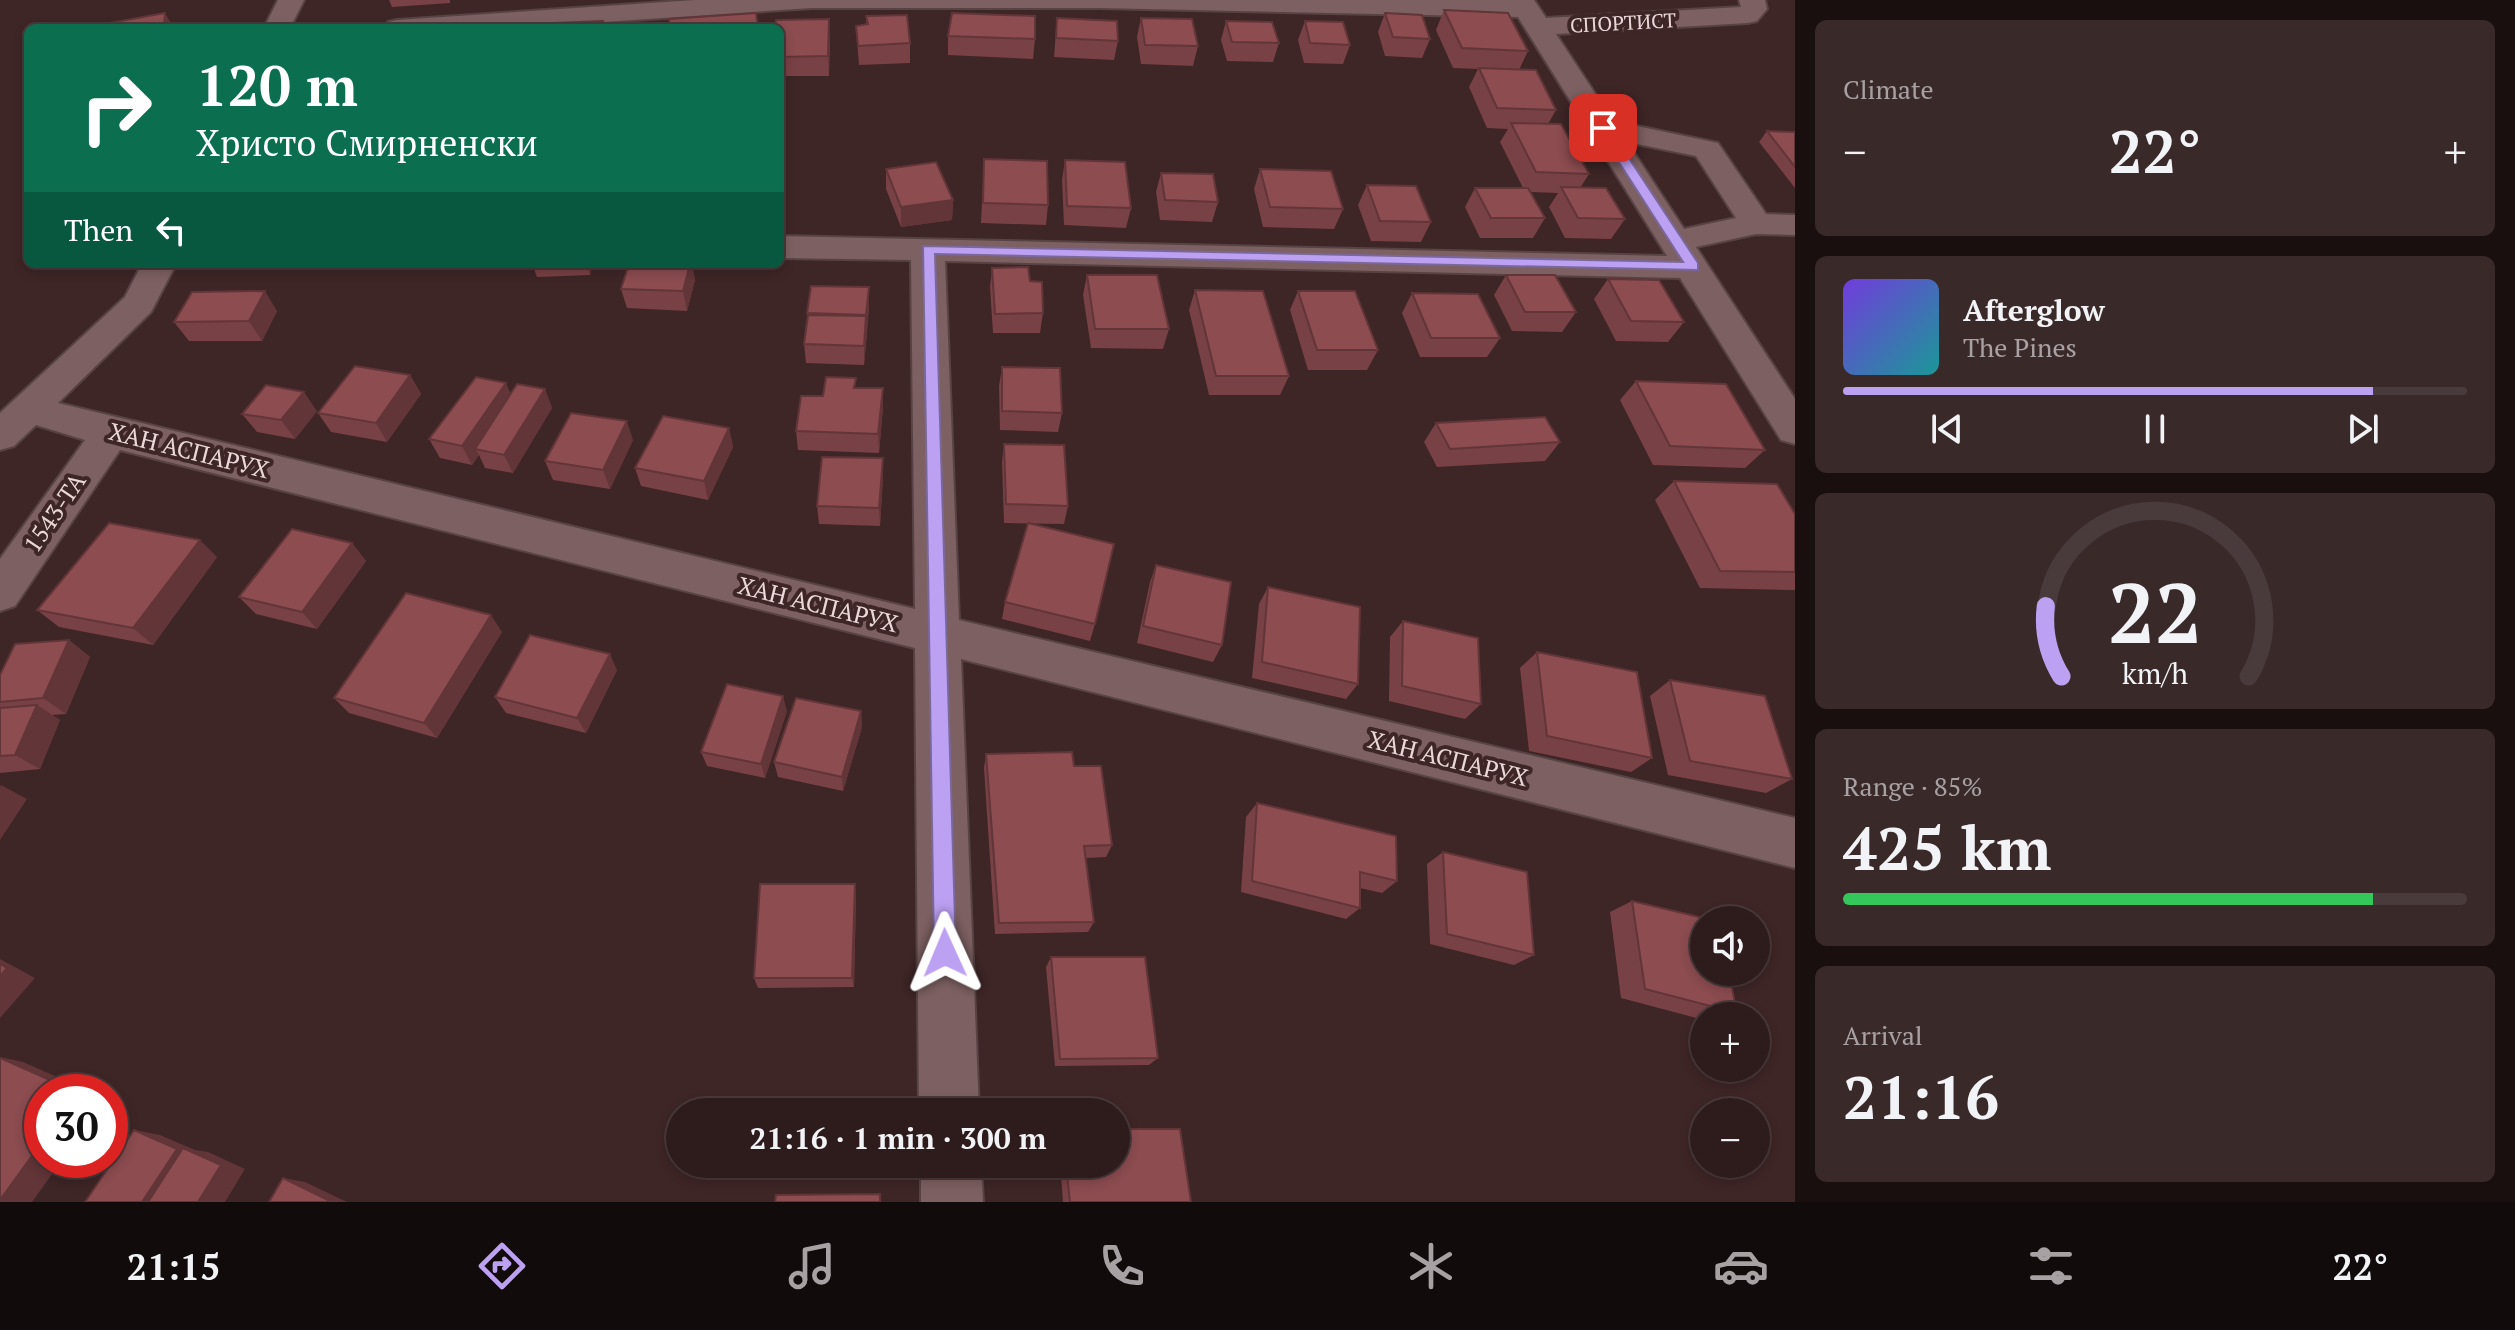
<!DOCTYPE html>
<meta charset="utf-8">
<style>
:root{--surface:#2e1c1c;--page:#3a2929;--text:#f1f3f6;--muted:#a7a1a3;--line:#493a3b;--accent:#bca0f2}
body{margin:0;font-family:"PT Serif",serif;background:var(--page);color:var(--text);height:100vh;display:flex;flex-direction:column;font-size:30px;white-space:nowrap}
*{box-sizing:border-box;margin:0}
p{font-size:26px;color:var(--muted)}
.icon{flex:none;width:44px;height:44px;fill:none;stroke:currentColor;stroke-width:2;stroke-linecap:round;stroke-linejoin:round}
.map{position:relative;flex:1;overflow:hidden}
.drawer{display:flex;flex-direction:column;gap:20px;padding:20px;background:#190f0f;width:720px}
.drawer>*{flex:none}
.guide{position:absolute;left:24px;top:24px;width:760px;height:244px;border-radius:12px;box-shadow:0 4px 12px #0003,0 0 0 2px var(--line);background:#0b6e4f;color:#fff;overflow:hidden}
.controls{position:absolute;left:1690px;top:906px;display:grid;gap:16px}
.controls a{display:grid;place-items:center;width:80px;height:80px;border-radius:50%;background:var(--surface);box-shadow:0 4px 12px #0003,0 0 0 2px var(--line);font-size:40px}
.speed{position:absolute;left:24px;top:1074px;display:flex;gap:16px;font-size:40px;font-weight:700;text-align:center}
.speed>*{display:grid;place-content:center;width:104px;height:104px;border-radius:50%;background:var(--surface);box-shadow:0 4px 12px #0003,0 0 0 2px var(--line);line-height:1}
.speed .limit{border:12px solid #d22;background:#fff;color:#111}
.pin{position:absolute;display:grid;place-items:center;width:68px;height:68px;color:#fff;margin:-34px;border-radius:16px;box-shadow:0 4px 12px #0006}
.me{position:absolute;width:88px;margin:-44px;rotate:359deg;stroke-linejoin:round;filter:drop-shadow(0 0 6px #0008)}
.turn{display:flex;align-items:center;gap:28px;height:168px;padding:0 40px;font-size:36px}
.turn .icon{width:104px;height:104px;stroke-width:2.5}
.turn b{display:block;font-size:56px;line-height:68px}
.then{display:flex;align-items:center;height:76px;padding:0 40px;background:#0003;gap:16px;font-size:30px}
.big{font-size:60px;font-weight:700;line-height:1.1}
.drawer .tile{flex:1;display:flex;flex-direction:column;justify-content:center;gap:12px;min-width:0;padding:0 28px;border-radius:12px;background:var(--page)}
.drawer .dial{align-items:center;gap:0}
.dial svg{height:208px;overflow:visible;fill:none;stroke:var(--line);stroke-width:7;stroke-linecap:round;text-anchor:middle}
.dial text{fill:var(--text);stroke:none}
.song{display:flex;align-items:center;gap:24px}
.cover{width:96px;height:96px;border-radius:12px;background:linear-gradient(135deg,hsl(260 70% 55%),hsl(180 70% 35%))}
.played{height:8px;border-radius:4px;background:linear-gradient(90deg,var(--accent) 85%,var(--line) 85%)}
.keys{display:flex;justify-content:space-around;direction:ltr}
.heat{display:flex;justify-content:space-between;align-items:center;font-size:44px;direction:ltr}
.charge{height:12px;border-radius:6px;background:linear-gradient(90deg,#34c759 85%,var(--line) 0)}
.trip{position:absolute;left:666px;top:1098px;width:464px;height:80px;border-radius:40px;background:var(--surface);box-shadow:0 4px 12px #0003,0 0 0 2px var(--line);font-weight:700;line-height:80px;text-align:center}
.tabs{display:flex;height:128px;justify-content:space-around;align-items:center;background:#120b0b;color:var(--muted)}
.tabs .icon{width:56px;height:56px}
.tabs .selected{color:var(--accent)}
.tabs b{font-size:36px;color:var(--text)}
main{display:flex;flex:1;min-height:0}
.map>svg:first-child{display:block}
</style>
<main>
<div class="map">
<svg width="1795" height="1202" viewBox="0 0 1795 1202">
<rect width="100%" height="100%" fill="#3e2526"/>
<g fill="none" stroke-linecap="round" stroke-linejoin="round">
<!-- minor casing -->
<g stroke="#574344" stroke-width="4">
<path id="minor" d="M 278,0 L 304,0 L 290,28 L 264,28 Z
M 695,0 L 1534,0 L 1546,18 L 1741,7 L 1739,0 L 1765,0 L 1767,9 L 1757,21 L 1748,23 L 1556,34 L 1613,121 L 1718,143 L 1766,214 L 1795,215 L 1795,235 L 1756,234 L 1696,247 L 1795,399 L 1795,444 L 1781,440 L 1680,278 L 945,261 L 959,620 L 1795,818 L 1795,868 L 961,659 L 979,1112 L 919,1112 L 915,648 L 120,450 L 15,606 L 0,611 L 0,559 L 85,440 L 36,425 L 14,446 L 0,450 L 0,413 L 125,297 L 142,264 L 176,264 L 151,312 L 58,403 L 915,609 L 911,260 L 780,258 L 780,236 L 1667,256 L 1518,17 L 1099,8 L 812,8 L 515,28 L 384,28 L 388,22 L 397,20 ZM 1627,142 L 1696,156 L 1736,218 L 1684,229 Z
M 921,1164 L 981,1164 L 983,1202 L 921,1202 Z"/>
</g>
<!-- minor -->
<use href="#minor" fill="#7d6061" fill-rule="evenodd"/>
</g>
<!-- wall -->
<path fill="#784145" d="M 389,0 L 450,0 L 450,3 L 392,7 Z
M 1444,10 L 1528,51 L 1519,70 L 1556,110 L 1548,124 L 1589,174 L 1580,188 L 1625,219 L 1611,239 L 1565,238 L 1549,207 L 1558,193 L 1531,192 L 1545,218 L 1533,238 L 1480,238 L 1465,207 L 1475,188 L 1523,188 L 1500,142 L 1508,129 L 1487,128 L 1469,87 L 1478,69 L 1453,68 L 1436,30 Z
M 1385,13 L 1430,39 L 1422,58 L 1385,56 L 1378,32 Z
M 866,16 L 910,43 L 910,63 L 859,65 L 856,26 L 866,25 Z
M 1057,18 L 1118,41 L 1114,60 L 1054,57 Z
M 1141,18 L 1198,46 L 1193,66 L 1141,64 L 1137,37 Z
M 1226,21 L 1279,43 L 1273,62 L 1227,61 L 1221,40 Z
M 1305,21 L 1350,45 L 1343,64 L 1304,63 L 1298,40 Z
M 780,28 L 830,38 L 829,76 L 780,76 Z
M 948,36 L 1035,39 L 1033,59 L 948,55 Z
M 1767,131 L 1795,132 L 1795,188 L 1759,142 Z
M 984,159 L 1048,205 L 1046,225 L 981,223 Z
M 1065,160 L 1131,208 L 1126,228 L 1064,225 L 1062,180 Z
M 886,169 L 953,200 L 952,220 L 901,227 L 886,189 Z
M 1260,169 L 1343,209 L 1334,229 L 1263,227 L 1254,189 Z
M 1161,173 L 1218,202 L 1212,222 L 1160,220 L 1156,192 Z
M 1367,185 L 1431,222 L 1421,242 L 1371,241 L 1358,205 Z
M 532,264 L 592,264 L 590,275 L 537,277 Z
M 629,264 L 692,264 L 695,280 L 687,311 L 627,308 L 621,289 Z
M 992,268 L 1030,281 L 1043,313 L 1040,333 L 993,333 L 990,287 Z
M 1087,275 L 1169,329 L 1163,349 L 1091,348 L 1083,295 Z
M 1506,275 L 1576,312 L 1562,332 L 1512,331 L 1494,295 Z
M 1608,279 L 1684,322 L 1668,342 L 1616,341 L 1594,299 Z
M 1195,290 L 1289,376 L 1280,395 L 1209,395 L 1189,310 Z
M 1298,291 L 1378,350 L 1367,370 L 1308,370 L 1290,310 Z
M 1412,293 L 1500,338 L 1487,357 L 1420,357 L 1402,313 Z
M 869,307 L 864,365 L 806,363 L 804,344 L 807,320 L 807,313 Z
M 277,311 L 262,341 L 189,341 L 174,322 Z
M 1002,367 L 1062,413 L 1058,432 L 1000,430 L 999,386 Z
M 410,375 L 421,394 L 387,442 L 331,432 L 318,413 Z
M 1636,381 L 1765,450 L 1745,468 L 1653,465 L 1620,400 Z
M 856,388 L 883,388 L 883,407 L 879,453 L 798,450 L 796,431 L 823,396 Z
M 545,389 L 552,408 L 513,473 L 485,468 L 479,455 L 472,465 L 440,458 L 429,439 L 511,394 Z
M 317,411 L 295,439 L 257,432 L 242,414 Z
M 1436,423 L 1560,442 L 1545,461 L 1437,467 L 1424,442 Z
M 729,428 L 733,447 L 708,500 L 641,486 L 635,468 Z
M 633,440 L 610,489 L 553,480 L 545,461 Z
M 1004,444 L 1068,506 L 1064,524 L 1004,523 L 1002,462 Z
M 883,477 L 880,526 L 819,524 L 817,506 Z
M 1674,481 L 1795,514 L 1795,590 L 1700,588 L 1655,500 Z
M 352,543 L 366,561 L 317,629 L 256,614 L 239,597 Z
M 217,557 L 153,645 L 59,627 L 37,610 Z
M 1156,565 L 1222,645 L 1213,662 L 1137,643 L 1150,582 Z
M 1268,587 L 1358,684 L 1346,699 L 1252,678 L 1259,604 Z
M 1005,602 L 1095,624 L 1090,641 L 1002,619 Z
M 1403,621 L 1481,704 L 1465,719 L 1389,701 L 1390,637 Z
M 502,632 L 437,738 L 349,713 L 334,698 Z
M 69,640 L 90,657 L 66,714 L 52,715 L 60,720 L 40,769 L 0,773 L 0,675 Z
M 1537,652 L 1652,758 L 1631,772 L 1529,751 L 1520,668 Z
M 617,670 L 586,733 L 506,713 L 495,697 Z
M 1670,680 L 1792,779 L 1766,793 L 1668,775 L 1650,696 Z
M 787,711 L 765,778 L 707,766 L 701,752 Z
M 861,711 L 862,727 L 843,791 L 778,777 L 774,762 Z
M 986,754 L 1074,766 L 1112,845 L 1106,857 L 1086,858 L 1094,922 L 1088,932 L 995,934 L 984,768 Z
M 1257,803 L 1397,881 L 1382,893 L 1360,888 L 1360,908 L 1346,919 L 1241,892 L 1246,817 Z
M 1443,852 L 1534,955 L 1514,965 L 1430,944 L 1427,864 Z
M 856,895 L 854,987 L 758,988 L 754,978 Z
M 1632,901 L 1737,1013 L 1727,1016 L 1704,1016 L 1704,1020 L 1621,998 L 1610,912 Z
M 1051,957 L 1158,1058 L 1149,1065 L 1055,1066 L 1046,967 Z
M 1060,1164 L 1116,1164 L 1191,1202 L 1063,1202 Z"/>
<!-- shaded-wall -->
<path fill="#623538" d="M 165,13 L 174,28 L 164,28 Z
M 829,19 L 830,38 L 829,76 L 828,56 Z
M 953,200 L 952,220 L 901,227 L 901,207 Z
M 587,264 L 592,264 L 590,275 Z
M 690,264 L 692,264 L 695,280 L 687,311 L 683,291 Z
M 869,287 L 869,307 L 867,334 L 866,315 Z
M 265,291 L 277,311 L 262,341 L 249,321 Z
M 866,316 L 867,336 L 864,365 L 864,346 Z
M 410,375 L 421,394 L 387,442 L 376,423 Z
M 506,383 L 515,403 L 475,449 L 479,455 L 472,465 L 462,446 Z
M 883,388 L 883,407 L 879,453 L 878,434 Z
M 545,389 L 552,408 L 513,473 L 504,455 Z
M 304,392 L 317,411 L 295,439 L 281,420 Z
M 627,421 L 633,440 L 610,489 L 603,470 Z
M 729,428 L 733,447 L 708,500 L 704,481 Z
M 883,458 L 883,477 L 880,526 L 879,508 Z
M 200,540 L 217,557 L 153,645 L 133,628 Z
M 352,543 L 366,561 L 317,629 L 302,612 Z
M 491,615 L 502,632 L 437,738 L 424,723 Z
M 69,640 L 90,657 L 66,714 L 43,698 Z
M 610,654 L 617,670 L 586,733 L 577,718 Z
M 783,696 L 787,711 L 765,778 L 761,764 Z
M 37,705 L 60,720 L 40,769 L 15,755 Z
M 861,711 L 862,727 L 843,791 L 842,777 Z
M 1,785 L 27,799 L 0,840 L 0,787 Z
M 855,884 L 856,895 L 854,987 L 852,978 Z
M 0,959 L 35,978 L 0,1018 Z
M 0,1057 L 23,1062 L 91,1092 L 77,1092 L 0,1058 Z
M 134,1130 L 160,1135 L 195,1150 L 208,1152 L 245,1169 L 225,1202 L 142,1202 Z
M 42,1142 L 42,1160 L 62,1160 L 32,1202 L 0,1202 L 0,1200 Z
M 283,1178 L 305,1182 L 347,1202 L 332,1202 Z"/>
<!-- building -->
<path fill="#8c4c50" stroke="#623538" stroke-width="2" d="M 1444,10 L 1508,13 L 1528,51 L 1462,48 Z
M 165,13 L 164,28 L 93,28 L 93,26 Z
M 756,13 L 758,28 L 670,28 L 669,19 Z
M 952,13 L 1035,16 L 1035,39 L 948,36 Z
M 1385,13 L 1422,15 L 1430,39 L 1393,37 Z
M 907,15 L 910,43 L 858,46 L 856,26 L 868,24 L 866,16 Z
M 1057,18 L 1117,21 L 1118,41 L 1056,38 Z
M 1141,18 L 1192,19 L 1198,46 L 1145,45 Z
M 829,19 L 828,56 L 780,57 L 780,28 L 775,28 L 776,20 Z
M 603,21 L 601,28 L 553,28 L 554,23 Z
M 1226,21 L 1272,22 L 1279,43 L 1232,42 Z
M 1305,21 L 1343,22 L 1350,45 L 1310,43 Z
M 527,26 L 527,28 L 499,28 Z
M 1479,68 L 1536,70 L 1556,110 L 1497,108 Z
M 1511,123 L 1561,124 L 1589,174 L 1536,172 Z
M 1767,131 L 1795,132 L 1795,167 Z
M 984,159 L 1047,161 L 1048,205 L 983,203 Z
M 1065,160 L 1125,162 L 1131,208 L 1067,206 Z
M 936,162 L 953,200 L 901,207 L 886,169 Z
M 1260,169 L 1331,171 L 1343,209 L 1270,207 Z
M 1161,173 L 1213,174 L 1218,202 L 1165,200 Z
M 1367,185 L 1416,186 L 1431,222 L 1380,221 Z
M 1561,187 L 1606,188 L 1625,219 L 1578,218 Z
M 1475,188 L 1528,188 L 1545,218 L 1491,218 Z
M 629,264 L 690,264 L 683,291 L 621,289 Z
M 1028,267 L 1030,281 L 1042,282 L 1043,313 L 995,314 L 992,268 Z
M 1087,275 L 1157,275 L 1169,329 L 1095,329 Z
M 1506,275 L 1555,275 L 1576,312 L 1525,312 Z
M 1608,279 L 1659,280 L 1684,322 L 1631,321 Z
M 811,286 L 869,287 L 866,315 L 807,313 Z
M 1195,290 L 1263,291 L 1289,376 L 1216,376 Z
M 265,291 L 249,321 L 174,322 L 192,292 Z
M 1298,291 L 1355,291 L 1378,350 L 1317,350 Z
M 1412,293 L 1478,294 L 1500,338 L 1431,338 Z
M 808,315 L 866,316 L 864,346 L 804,344 Z
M 355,366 L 410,375 L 376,423 L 318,413 Z
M 1002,367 L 1060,368 L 1062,413 L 1002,411 Z
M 476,377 L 506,383 L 462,446 L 429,439 Z
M 826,377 L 856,378 L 854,388 L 883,388 L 878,434 L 796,431 L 801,396 L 823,396 Z
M 1636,381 L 1726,384 L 1765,450 L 1670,446 Z
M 517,384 L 545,389 L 504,455 L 475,449 Z
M 266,385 L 304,392 L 281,420 L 242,414 Z
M 571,413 L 627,421 L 603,470 L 545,461 Z
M 663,416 L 729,428 L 704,481 L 635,468 Z
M 1545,417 L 1560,442 L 1450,449 L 1436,423 Z
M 1004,444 L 1064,445 L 1068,506 L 1006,504 Z
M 822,457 L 883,458 L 879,508 L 817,506 Z
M 1674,481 L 1777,484 L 1795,514 L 1795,572 L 1720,571 Z
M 109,523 L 200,540 L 133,628 L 37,610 Z
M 1028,523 L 1114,544 L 1095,624 L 1005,602 Z
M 292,529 L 352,543 L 302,612 L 239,597 Z
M 1156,565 L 1231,582 L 1222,645 L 1143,626 Z
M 1268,587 L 1360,607 L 1358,684 L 1262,662 Z
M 406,593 L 491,615 L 424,723 L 334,698 Z
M 1403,621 L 1478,638 L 1481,704 L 1402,686 Z
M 530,635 L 610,654 L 577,718 L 495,697 Z
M 69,640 L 43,698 L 0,702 L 0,675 L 15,644 Z
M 1537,652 L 1637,672 L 1652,758 L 1547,736 Z
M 1670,680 L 1765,696 L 1792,779 L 1690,761 Z
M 727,684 L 783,696 L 761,764 L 701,752 Z
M 796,698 L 861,711 L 842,777 L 774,762 Z
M 37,705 L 15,755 L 0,756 L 0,708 Z
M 1072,752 L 1074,766 L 1101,766 L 1112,845 L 1084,846 L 1094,922 L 999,923 L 986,754 Z
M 1257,803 L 1396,836 L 1397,881 L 1360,872 L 1360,908 L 1252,881 Z
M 1443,852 L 1527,872 L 1534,955 L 1447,934 Z
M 760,884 L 855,884 L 852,978 L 754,978 Z
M 1632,901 L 1712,920 L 1704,920 L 1704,972 L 1729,972 L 1737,1013 L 1645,989 Z
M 1051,957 L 1145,957 L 1158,1058 L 1060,1059 Z
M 0,964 L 7,968 L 0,976 Z
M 0,1058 L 77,1092 L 42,1092 L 42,1142 L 0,1200 Z
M 1116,1129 L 1180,1129 L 1191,1202 L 1070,1202 L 1066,1164 L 1116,1164 Z
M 134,1130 L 177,1149 L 142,1202 L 85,1202 Z
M 183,1148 L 221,1165 L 198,1202 L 148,1202 Z
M 283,1178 L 332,1202 L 269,1202 Z
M 880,1194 L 880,1202 L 775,1202 L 776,1195 Z"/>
<!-- route -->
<path fill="#bca0f2" stroke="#7a689d" stroke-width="2" d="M 1603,124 L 1609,128 L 1698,263 L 1698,270 L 935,254 L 956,953 L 953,961 L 945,964 L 937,961 L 934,953 L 923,246 L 1683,262 L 1597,128 Z"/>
<g text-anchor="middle" stroke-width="8" stroke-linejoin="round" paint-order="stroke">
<!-- far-street labels -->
<g font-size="20" fill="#ead8d9" stroke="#3e2526">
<text transform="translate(1623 23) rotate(-3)" y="7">СПОРТИСТ</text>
</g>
<!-- street labels -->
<g font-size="24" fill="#ead8d9" stroke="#3e2526">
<text transform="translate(189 451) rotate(14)" y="8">ХАН АСПАРУХ</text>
<text transform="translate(55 513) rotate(-56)" y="8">1543-ТА</text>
<text transform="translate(818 605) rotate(14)" y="8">ХАН АСПАРУХ</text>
<text transform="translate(1448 759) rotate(14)" y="8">ХАН АСПАРУХ</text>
</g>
</g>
</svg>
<div class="controls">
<a><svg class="icon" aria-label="sound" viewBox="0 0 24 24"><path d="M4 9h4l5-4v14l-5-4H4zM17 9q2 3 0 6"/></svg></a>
<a>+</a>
<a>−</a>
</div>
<div class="speed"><div class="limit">30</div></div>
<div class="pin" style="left:1603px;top:128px;background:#d93025"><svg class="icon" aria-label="arrive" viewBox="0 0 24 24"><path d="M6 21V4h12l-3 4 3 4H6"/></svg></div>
<svg class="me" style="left:945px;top:953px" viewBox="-20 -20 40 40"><path d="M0-17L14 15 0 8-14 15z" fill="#bca0f2" stroke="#fff" stroke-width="4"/></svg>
<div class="trip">21:16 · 1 min · 300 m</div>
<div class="guide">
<div class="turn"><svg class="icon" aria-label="right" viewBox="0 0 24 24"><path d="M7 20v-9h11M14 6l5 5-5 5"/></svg><div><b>120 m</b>Христо Смирненски</div></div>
<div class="then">Then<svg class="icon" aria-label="left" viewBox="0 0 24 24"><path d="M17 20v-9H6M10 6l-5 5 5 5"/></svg></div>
</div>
</div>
<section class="drawer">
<div class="tile"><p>Climate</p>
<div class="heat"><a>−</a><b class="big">22°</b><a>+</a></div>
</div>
<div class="tile">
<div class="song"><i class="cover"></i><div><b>Afterglow</b><p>The Pines</p></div></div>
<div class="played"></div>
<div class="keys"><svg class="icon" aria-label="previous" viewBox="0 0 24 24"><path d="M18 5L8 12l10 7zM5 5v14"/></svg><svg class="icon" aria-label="pause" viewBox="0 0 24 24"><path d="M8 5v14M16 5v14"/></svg><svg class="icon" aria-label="next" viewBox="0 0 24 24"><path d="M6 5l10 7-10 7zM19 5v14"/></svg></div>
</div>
<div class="tile dial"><svg viewBox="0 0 100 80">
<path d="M14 69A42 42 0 1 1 86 69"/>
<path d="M14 69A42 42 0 0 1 8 42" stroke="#bca0f2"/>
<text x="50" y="56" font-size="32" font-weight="700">22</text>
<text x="50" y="72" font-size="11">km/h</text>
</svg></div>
<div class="tile"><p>Range · 85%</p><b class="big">425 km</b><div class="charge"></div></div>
<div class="tile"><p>Arrival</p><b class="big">21:16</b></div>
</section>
</main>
<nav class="tabs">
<b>21:15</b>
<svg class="icon selected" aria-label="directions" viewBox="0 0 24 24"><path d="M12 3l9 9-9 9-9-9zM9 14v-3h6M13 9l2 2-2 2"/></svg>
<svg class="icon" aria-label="music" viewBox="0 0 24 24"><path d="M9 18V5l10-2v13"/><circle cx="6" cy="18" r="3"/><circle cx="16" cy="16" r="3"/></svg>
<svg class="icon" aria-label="phone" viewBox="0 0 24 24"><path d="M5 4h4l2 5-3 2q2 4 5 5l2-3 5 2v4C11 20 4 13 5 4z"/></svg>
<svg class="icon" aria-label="climate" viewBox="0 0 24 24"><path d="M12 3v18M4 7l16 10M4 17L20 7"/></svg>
<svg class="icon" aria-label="car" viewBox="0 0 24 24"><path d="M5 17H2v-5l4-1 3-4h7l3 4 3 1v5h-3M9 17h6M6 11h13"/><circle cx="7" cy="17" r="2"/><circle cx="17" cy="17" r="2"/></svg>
<svg class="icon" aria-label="filters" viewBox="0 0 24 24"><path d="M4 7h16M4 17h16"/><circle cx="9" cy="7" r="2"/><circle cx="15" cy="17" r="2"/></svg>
<b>22°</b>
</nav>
